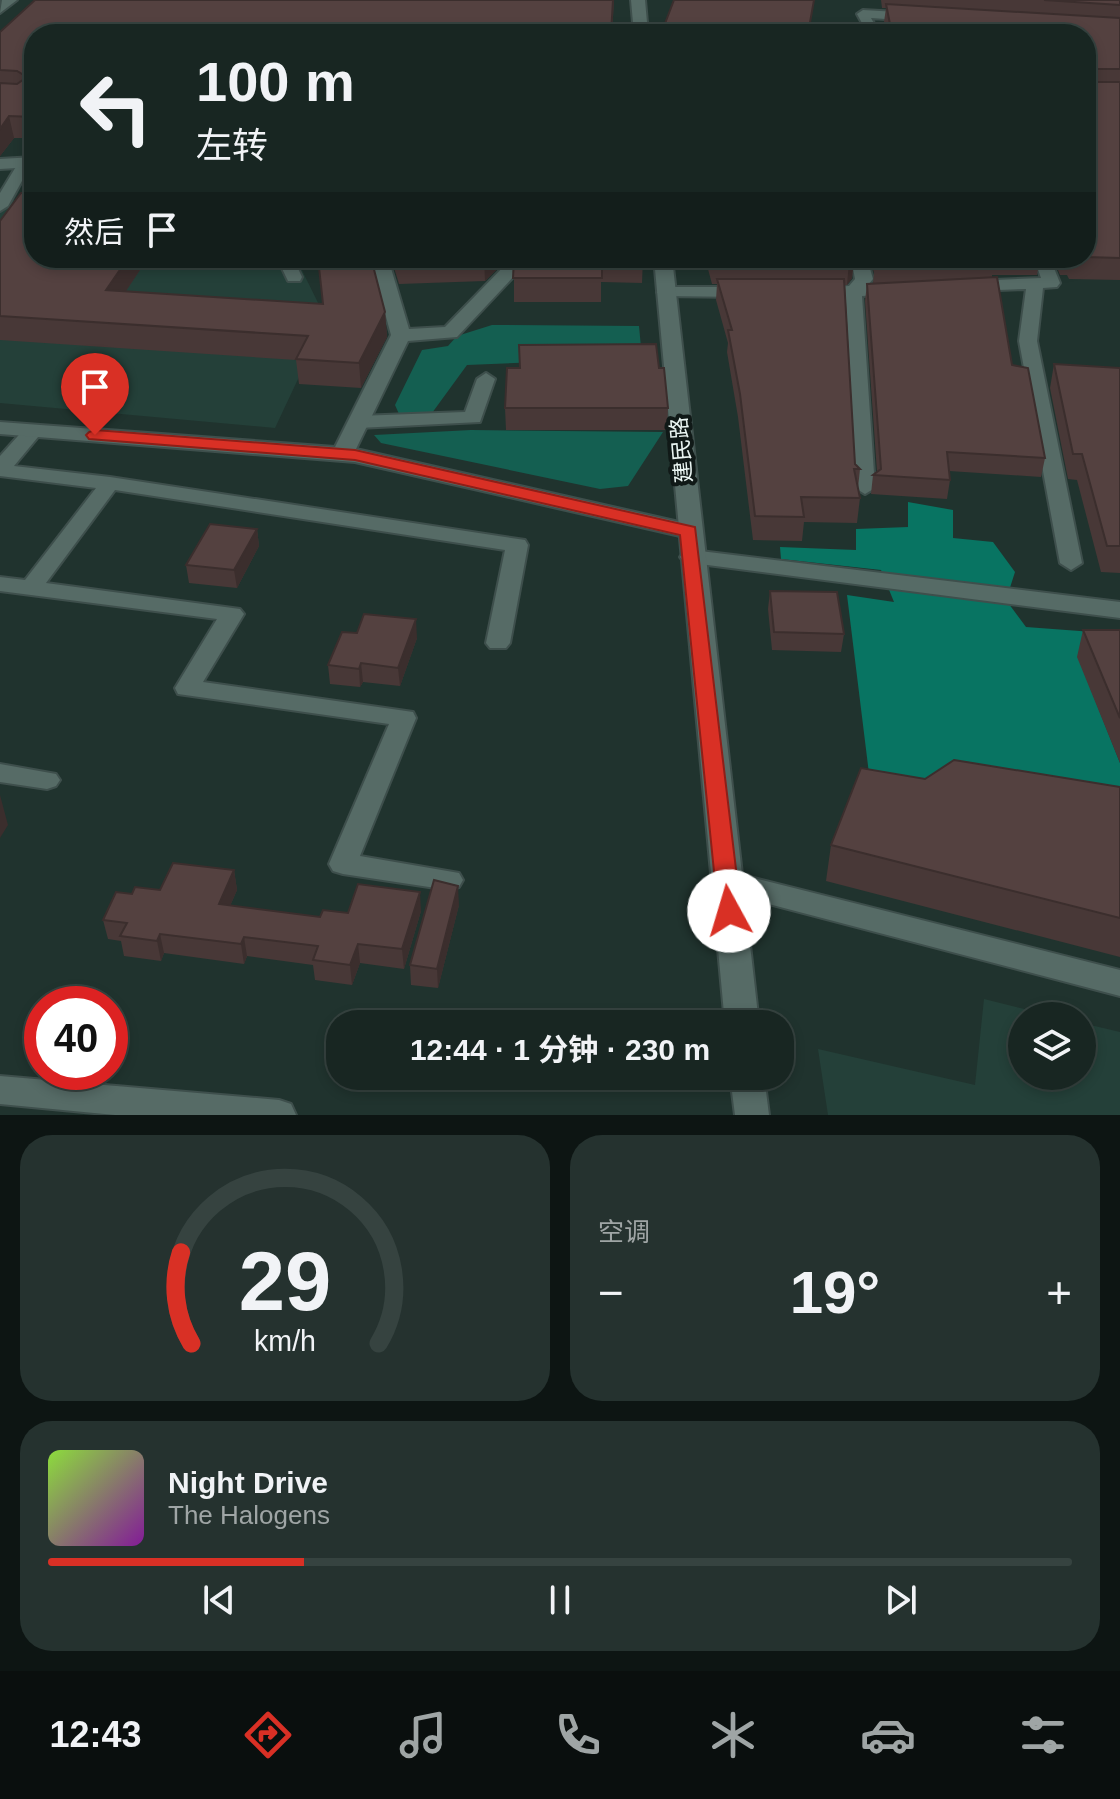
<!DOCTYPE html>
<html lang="zh">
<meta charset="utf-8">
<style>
:root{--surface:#182622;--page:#25322f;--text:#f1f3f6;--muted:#9fa5a5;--line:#364340;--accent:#d93025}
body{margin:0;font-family:Helvetica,"Noto Sans SC",sans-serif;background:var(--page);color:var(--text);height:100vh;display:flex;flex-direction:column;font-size:30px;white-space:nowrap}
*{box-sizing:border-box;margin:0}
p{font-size:26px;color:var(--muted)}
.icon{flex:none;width:44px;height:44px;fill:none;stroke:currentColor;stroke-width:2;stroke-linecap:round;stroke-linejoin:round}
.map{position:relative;height:1115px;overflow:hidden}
.details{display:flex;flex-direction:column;gap:20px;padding:20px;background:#0d1513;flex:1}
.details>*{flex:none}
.hud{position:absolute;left:24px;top:24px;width:1072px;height:244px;border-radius:32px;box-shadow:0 4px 12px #0003,0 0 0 2px var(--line);background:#182622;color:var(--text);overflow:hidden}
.buttons{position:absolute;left:1008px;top:1002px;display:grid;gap:16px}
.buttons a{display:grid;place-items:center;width:88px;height:88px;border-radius:50%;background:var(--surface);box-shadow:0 4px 12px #0003,0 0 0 2px var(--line);font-size:40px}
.speed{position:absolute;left:24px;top:986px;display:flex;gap:16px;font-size:40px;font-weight:700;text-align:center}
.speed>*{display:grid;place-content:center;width:104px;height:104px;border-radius:50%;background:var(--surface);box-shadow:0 4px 12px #0003,0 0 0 2px var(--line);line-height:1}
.speed .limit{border:12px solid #d22;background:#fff;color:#111}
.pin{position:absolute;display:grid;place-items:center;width:68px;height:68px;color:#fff;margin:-82px -34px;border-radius:50% 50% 50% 0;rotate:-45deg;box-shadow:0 0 8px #0007}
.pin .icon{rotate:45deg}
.me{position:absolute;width:88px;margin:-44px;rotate:354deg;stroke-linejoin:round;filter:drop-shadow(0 0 6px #0008)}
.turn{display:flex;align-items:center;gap:28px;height:168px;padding:0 40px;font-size:36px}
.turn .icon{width:104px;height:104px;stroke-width:2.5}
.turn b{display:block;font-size:56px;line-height:68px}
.then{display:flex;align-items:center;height:76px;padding:0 40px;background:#0003;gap:16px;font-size:30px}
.big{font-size:60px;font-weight:700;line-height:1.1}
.details .widget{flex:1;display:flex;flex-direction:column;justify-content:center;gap:12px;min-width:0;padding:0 28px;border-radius:32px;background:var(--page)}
.details .dial{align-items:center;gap:0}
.dial svg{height:208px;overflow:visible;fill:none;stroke:var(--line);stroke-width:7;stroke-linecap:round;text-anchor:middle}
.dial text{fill:var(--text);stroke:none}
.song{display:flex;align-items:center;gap:24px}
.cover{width:96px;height:96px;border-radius:12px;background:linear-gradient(135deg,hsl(90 70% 55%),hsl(290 70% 35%))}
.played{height:8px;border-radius:4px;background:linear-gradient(90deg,var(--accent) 25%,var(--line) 25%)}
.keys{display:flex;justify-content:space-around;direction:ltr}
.heat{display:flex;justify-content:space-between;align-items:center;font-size:44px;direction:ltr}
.details .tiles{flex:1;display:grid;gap:20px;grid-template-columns:1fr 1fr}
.widget:last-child{grid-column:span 2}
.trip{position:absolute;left:326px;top:1010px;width:468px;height:80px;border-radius:32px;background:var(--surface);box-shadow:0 4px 12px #0003,0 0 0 2px var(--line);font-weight:700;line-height:80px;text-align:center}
.tabs{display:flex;height:128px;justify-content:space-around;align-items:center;background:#0a0f0e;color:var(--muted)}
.tabs .icon{width:56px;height:56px}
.tabs .on{color:var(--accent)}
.tabs b{font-size:36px;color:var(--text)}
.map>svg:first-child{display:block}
</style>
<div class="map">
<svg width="1120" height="1115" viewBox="0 0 1120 1115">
<rect width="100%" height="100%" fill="#20332e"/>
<!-- built -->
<path fill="#244039" d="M 34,199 L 34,258 L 296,258 L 323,313 L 322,328 L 275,428 L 0,403 L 0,206 L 5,200 Z
M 984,999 L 1053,1016 L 1022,1016 L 1022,1076 L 1082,1076 L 1082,1023 L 1120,1032 L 1120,1115 L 828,1115 L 818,1049 L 975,1085 Z"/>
<!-- green -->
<path fill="#145f51" d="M 492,325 L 639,326 L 642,358 L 467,365 L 432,413 L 399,414 L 395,405 L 422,350 L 448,346 L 457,336 Z
M 471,430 L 663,432 L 628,486 L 600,489 L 381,443 L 374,435 Z"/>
<!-- forest -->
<path fill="#087462" d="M 908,502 L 953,510 L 953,538 L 993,542 L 1015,572 L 1006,600 L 1026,627 L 1120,634 L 1078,657 L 1120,763 L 1120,821 L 872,798 L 847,595 L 894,602 L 881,570 L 781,559 L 780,547 L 856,550 L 856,529 L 908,527 Z"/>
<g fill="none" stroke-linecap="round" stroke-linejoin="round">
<!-- service casing -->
<g stroke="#3e4f4c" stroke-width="4">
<path id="service" d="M 863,10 L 915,13 L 921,17 L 915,21 L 871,18 L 880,34 L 868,34 L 857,14 Z
M 25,159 L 32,163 L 8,206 L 0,211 L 0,193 L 20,160 Z
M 277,258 L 293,258 L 302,277 L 300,281 L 288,281 Z
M 851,258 L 867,258 L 873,279 L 868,285 L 897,284 L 906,289 L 897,294 L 862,296 L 875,488 L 865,494 L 855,488 L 845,297 L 815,298 L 806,293 L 815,288 L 849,286 L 855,279 Z
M 1034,258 L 1050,258 L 1060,283 L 1057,287 L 1043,288 L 1037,341 L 1082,563 L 1071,570 L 1060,563 L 1019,341 L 1026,289 L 971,291 L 962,286 L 971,281 L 1041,278 Z
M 666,287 L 745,287 L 754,292 L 745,297 L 660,296 L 657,292 Z
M 486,373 L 495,379 L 480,422 L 358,428 L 348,422 L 358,416 L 465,412 L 477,379 Z
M 33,425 L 43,431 L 14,466 L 110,477 L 525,540 L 528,545 L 510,643 L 506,648 L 490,648 L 486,643 L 505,550 L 115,490 L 46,583 L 240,609 L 244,614 L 203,682 L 413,712 L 416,718 L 360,856 L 459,873 L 463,880 L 459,887 L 449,890 L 343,874 L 333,871 L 329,864 L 389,724 L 178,694 L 175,688 L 217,619 L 0,591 L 0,577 L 25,580 L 96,488 L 0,476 L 0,456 L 26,427 Z
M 0,764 L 56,774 L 60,780 L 56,786 L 47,789 L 0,782 Z"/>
</g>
<!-- minor casing -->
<g stroke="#3e4f4c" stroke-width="4">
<path id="minor" d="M 34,157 L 34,167 L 0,169 L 0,159 Z
M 370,258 L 388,258 L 409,329 L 445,327 L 512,258 L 531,258 L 457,337 L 408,341 L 356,449 L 697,526 L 701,531 L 697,536 L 689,538 L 355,462 L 0,434 L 0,422 L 335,447 L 391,335 Z
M 692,550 L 1120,602 L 1120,618 L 684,562 L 680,557 L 684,552 Z
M 726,871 L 1120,970 L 1120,996 L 715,890 L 711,882 L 715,874 Z
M 0,1076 L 279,1100 L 291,1104 L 296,1115 L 115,1115 L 0,1104 Z"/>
</g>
<!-- tertiary casing -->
<g stroke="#3e4f4c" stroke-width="4">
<path id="tertiary" d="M 2,0 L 17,0 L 0,13 Z
M 631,0 L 645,0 L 648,34 L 634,34 Z
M 654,258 L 672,258 L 759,1024 L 725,1024 Z
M 730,1076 L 764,1076 L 769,1115 L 735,1115 Z"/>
</g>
<!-- service -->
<use href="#service" fill="#566b66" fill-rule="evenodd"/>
<!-- minor -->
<use href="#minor" fill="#566b66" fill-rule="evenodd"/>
<!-- tertiary -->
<use href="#tertiary" fill="#566b66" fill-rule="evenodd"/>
</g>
<!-- wall -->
<path fill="#483837" d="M 614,0 L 612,34 L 34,34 L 34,138 L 14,138 L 0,156 L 0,32 Z
M 881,0 L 1120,0 L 1120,280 L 1069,279 L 1067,275 L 1060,275 L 1053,258 L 1086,258 L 1086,34 L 811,28 L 885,28 L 884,22 L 886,8 L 882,8 Z
M 0,221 L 34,258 L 148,258 L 125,292 L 323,304 L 385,312 L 387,337 L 361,388 L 299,384 L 296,360 L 0,340 Z
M 391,258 L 508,258 L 485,281 L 399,284 Z
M 514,258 L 643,258 L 642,283 L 601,282 L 601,302 L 514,302 Z
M 705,258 L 854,258 L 852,278 L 847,285 L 845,285 L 855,464 L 860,469 L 858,488 L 860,498 L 857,523 L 804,522 L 802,541 L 753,540 L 738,417 L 727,352 L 728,343 L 716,300 L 717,284 L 712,284 Z
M 870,258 L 1040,258 L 1037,275 L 992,275 L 992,277 L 1012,365 L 1045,458 L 1041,477 L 949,471 L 950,480 L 947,499 L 871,494 L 873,475 L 877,472 L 865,301 L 867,284 L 873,283 L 874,273 Z
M 1054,364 L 1120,368 L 1120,573 L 1101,572 L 1077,480 L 1068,479 L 1050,388 Z
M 659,368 L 668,408 L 667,430 L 506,430 L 505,408 Z
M 257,529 L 259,546 L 237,588 L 189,583 L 186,565 Z
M 770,591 L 844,634 L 841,652 L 772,650 L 768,609 Z
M 1083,630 L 1120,630 L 1120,763 L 1077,657 Z
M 357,633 L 417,638 L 400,686 L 363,682 L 360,687 L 330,684 L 328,665 Z
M 925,779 L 1120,787 L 1120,957 L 826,881 L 831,845 Z
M 234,870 L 237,890 L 230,906 L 320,917 L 348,913 L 421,911 L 404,969 L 360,963 L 352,985 L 315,980 L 313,965 L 247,956 L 244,964 L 164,953 L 161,961 L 124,956 L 121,941 L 108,939 L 103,920 L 132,894 L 160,890 Z
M 459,905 L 438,988 L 411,985 L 410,965 Z"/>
<!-- shaded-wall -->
<path fill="#3b2e2d" d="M 9,116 L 14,138 L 0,156 L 0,129 Z
M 128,258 L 148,258 L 110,315 L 106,290 Z
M 484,258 L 508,258 L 485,281 Z
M 852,258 L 854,258 L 852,278 L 847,285 L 849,262 Z
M 385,312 L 387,337 L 361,388 L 359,363 Z
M 257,529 L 259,546 L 237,588 L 234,570 Z
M 416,619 L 417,638 L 400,686 L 398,668 Z
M 361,663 L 363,682 L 360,687 L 359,669 Z
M 0,795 L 8,825 L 0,838 Z
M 234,870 L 237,890 L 222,924 L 219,904 Z
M 458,886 L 459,905 L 438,988 L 437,969 Z
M 420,892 L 421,911 L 404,969 L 402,949 Z
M 160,934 L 164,953 L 161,961 L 157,941 Z
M 244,937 L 247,956 L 244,964 L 241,944 Z
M 358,944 L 360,963 L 352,985 L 350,965 Z"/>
<!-- building -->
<path fill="#544140" stroke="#3b2e2d" stroke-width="2" d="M 35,0 L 613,0 L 611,34 L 34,34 L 34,117 L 9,116 L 0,129 L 0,83 L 17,84 L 27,77 L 17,71 L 0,70 L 0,32 Z
M 674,0 L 814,0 L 809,28 L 891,29 L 886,4 L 1120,18 L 1120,69 L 1090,69 L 1087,72 L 1090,82 L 1120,82 L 1120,258 L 1086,257 L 1086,34 L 661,34 Z
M 1044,0 L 1120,0 L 1120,5 Z
M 21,193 L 34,193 L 34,258 L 128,258 L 106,290 L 323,304 L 318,258 L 371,258 L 385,312 L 359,363 L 296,359 L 308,336 L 0,316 L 0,221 Z
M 397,258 L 474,258 L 397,260 Z
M 514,258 L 643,258 L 643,259 L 602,258 L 602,278 L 513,278 Z
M 712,258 L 852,258 L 849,262 L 713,262 Z
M 877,258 L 933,258 L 876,261 Z
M 997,277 L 1012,365 L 1028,368 L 1045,458 L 947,452 L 950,480 L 873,475 L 881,469 L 867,284 Z
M 717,279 L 844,279 L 855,464 L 860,469 L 854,469 L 860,498 L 801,497 L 804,517 L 755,516 L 740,394 L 728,330 L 732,330 Z
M 656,344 L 659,368 L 664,368 L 668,408 L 505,408 L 507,368 L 520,368 L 519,345 Z
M 1054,364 L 1120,368 L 1120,546 L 1107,546 L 1082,454 L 1073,454 Z
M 210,524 L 257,529 L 234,570 L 186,565 Z
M 770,591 L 837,592 L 844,634 L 774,632 Z
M 364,614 L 416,619 L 398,668 L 361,663 L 359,669 L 328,665 L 342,632 L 357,633 Z
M 1083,630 L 1120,630 L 1120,718 Z
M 954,760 L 1120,787 L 1120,918 L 831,845 L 861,768 L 925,779 Z
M 173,863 L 234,870 L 219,904 L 320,917 L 323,910 L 348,913 L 358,884 L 420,892 L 402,949 L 358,944 L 350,965 L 313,960 L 318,946 L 244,937 L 241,944 L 160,934 L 157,941 L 120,936 L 127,923 L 103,920 L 116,892 L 132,894 L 135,887 L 160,890 Z
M 434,880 L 458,886 L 437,969 L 410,965 Z"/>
<!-- route -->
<path fill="#d93025" stroke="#8d1f18" stroke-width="2" d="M 95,430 L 355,450 L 695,527 L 741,911 L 738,917 L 729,919 L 721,917 L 718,911 L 680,535 L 355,460 L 89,439 L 86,435 L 89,432 Z"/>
<g text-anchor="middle" stroke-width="8" stroke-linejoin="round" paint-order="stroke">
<!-- street labels -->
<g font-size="22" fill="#eaf5f2" stroke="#101917">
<text transform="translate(681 450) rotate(-95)" y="8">建民路</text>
</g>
</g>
</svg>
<div class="buttons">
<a><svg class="icon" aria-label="layers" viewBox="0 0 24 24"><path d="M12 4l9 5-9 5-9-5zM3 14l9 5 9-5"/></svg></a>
</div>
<div class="speed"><div class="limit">40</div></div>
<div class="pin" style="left:95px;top:435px;background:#d93025"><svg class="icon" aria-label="arrive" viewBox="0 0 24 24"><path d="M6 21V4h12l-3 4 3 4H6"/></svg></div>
<svg class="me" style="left:729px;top:911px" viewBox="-20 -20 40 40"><circle r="19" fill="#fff"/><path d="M0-13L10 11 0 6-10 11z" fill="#d93025"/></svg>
<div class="trip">12:44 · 1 分钟 · 230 m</div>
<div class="hud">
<div class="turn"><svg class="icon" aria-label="left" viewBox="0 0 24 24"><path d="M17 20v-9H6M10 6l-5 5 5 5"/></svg><div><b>100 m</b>左转</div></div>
<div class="then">然后<svg class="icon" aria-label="arrive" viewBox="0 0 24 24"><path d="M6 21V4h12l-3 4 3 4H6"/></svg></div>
</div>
</div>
<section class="details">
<div class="tiles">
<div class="widget dial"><svg viewBox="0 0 100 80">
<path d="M14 69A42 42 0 1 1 86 69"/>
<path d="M14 69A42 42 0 0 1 10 34" stroke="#d93025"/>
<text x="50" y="56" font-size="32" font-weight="700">29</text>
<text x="50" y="72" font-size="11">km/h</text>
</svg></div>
<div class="widget"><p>空调</p>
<div class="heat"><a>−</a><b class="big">19°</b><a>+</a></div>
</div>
<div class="widget">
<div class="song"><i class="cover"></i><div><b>Night Drive</b><p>The Halogens</p></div></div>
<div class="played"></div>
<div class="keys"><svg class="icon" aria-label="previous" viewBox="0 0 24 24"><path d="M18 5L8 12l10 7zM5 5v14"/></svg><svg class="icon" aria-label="pause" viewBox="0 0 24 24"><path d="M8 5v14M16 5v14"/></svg><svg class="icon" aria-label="next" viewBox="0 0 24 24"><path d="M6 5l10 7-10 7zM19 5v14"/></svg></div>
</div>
</div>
</section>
<nav class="tabs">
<b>12:43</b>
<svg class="icon on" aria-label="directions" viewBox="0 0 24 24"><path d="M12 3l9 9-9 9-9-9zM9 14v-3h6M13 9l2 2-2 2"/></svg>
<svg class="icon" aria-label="music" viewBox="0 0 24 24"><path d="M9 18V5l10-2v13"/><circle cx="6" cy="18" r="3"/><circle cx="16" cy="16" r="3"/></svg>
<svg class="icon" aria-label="phone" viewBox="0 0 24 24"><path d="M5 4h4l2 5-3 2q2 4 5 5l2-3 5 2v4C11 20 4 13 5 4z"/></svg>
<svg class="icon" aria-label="climate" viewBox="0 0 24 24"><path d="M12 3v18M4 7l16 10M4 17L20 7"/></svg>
<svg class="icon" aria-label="car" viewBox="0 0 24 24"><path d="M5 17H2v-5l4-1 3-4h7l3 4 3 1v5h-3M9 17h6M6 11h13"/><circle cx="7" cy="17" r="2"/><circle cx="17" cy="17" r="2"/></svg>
<svg class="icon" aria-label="filters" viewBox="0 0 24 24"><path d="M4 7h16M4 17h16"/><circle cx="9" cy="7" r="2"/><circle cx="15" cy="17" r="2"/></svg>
</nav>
